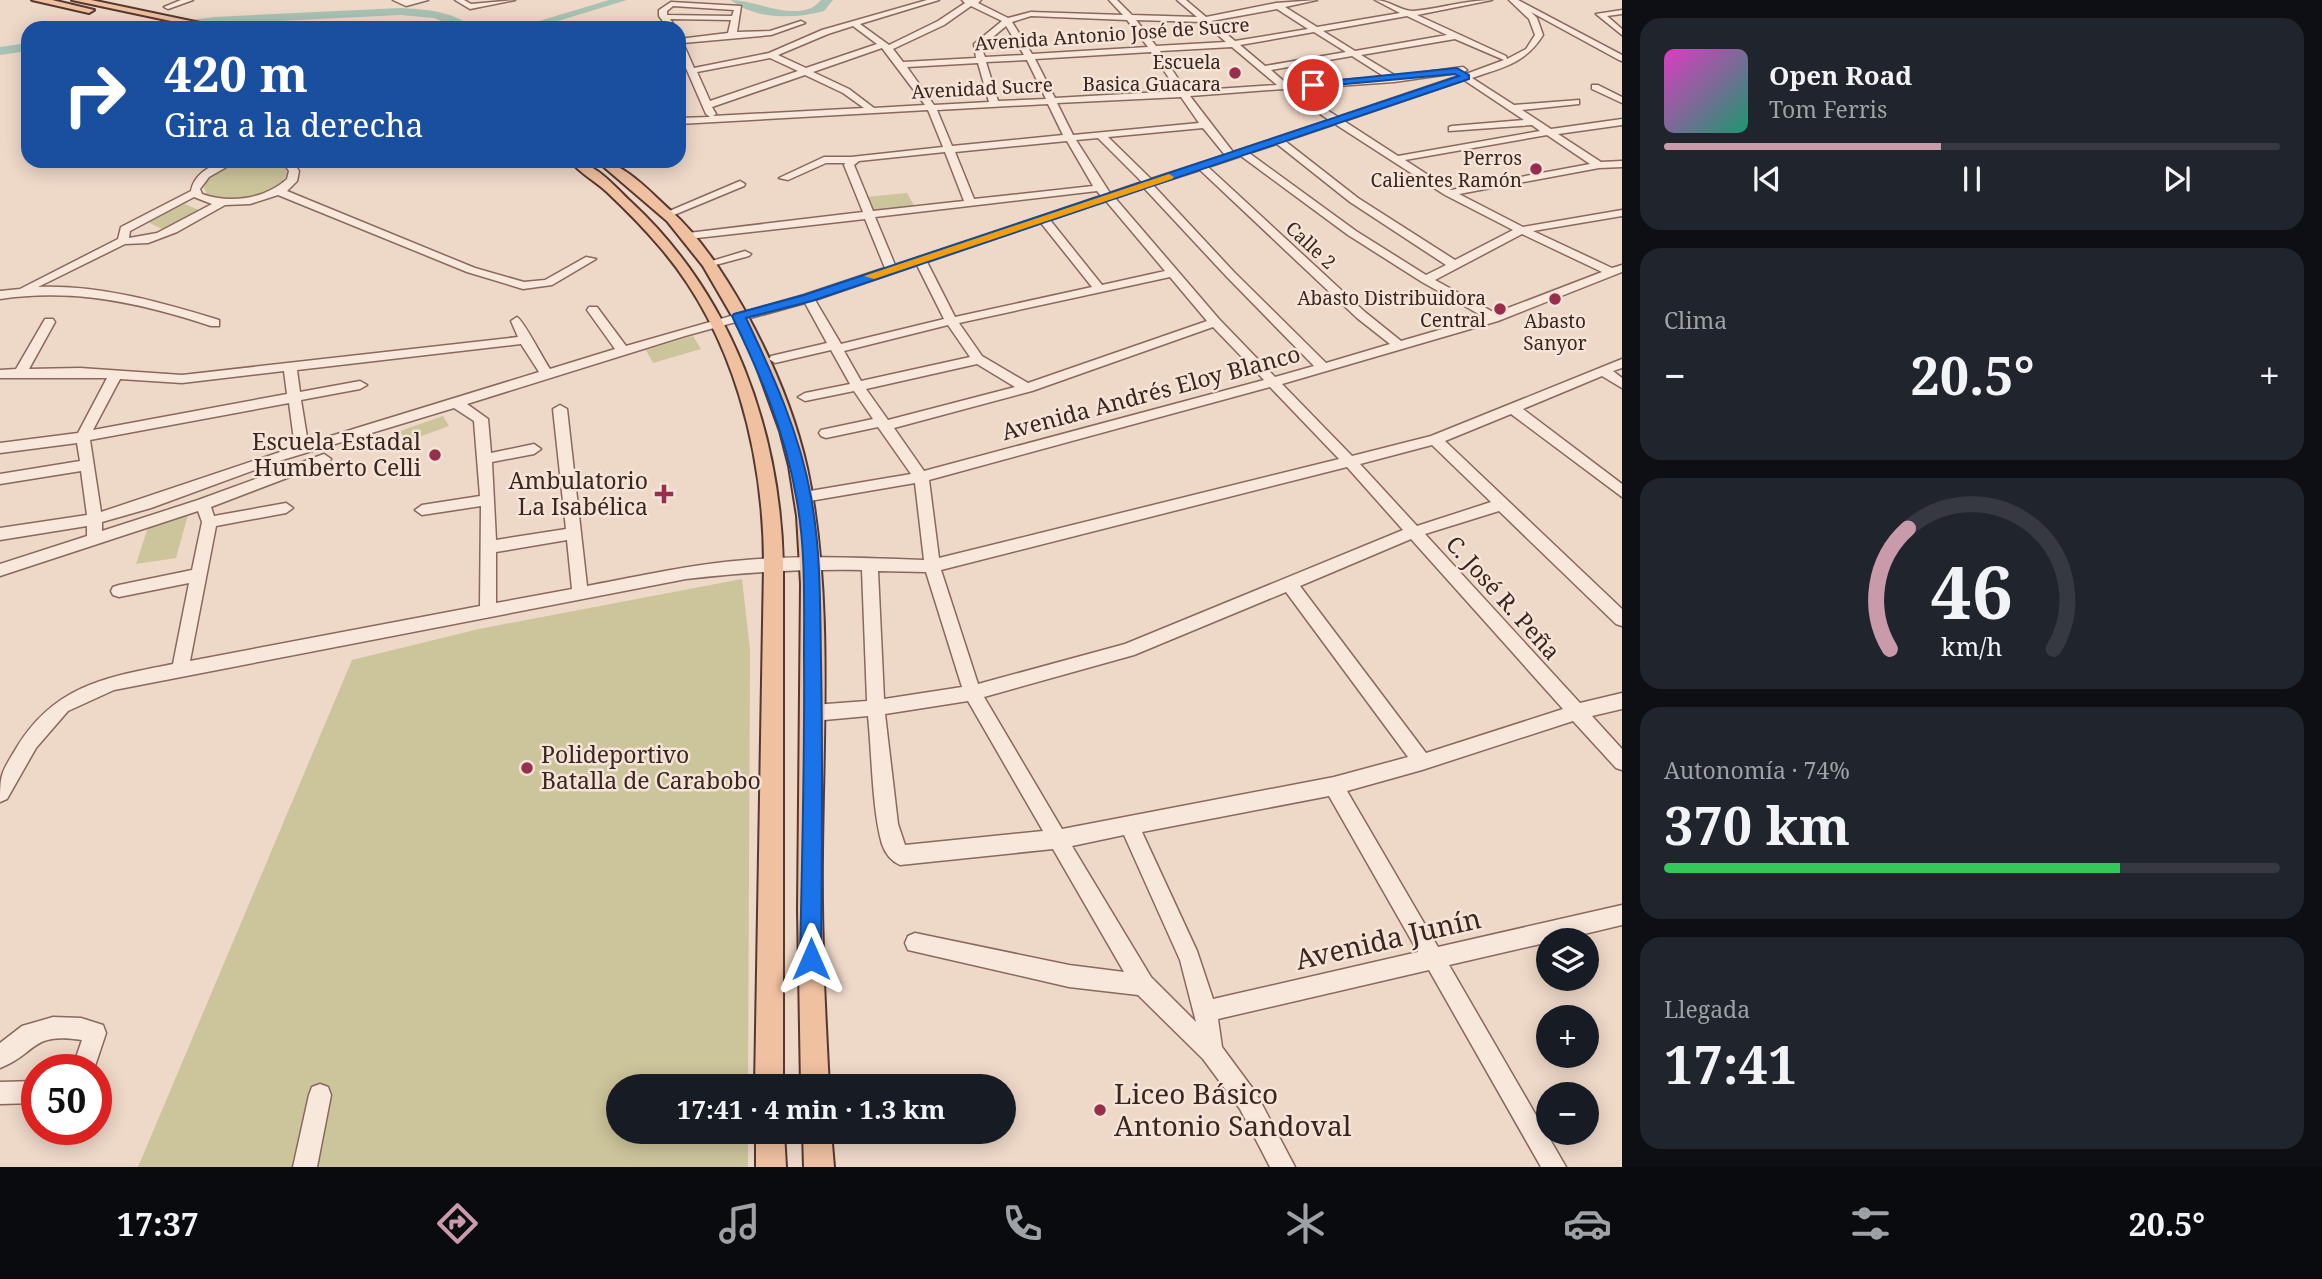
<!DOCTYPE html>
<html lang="es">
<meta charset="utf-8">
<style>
:root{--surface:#171b24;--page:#20242c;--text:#f1f3f6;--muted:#9ea1a6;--line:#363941;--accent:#c89aaa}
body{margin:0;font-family:"Noto Serif",serif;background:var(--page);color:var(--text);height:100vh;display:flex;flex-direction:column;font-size:26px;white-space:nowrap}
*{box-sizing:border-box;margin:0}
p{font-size:23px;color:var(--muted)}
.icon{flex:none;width:38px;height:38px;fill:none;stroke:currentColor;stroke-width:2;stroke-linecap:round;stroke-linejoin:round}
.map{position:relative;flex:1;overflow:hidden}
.details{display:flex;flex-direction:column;gap:18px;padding:18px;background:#0d0f14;width:700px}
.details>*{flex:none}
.banner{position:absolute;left:21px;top:21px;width:665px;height:147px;border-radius:21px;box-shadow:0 4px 18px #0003;background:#1a4fa0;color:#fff;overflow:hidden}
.fabs{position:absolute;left:1536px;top:928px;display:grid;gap:14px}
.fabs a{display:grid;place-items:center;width:63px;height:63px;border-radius:50%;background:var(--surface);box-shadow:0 4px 18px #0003;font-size:35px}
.speed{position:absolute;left:21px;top:1054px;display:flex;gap:14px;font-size:35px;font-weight:700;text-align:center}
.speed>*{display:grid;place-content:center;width:91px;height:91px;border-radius:50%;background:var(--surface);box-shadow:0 4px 18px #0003;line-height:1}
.speed .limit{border:10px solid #d22;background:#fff;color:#111}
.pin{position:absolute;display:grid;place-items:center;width:60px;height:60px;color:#fff;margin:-30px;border:4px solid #fff;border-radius:50%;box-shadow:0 2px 7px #0007}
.me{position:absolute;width:77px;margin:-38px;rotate:0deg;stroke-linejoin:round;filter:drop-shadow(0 0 5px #0008)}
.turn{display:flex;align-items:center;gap:24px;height:147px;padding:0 28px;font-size:32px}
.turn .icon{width:91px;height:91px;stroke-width:2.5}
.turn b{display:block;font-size:49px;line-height:60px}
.big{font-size:52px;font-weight:700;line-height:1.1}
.details .widget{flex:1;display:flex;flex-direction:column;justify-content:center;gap:10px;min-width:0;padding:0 24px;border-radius:21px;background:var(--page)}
.details .dial{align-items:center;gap:0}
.dial svg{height:182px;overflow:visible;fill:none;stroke:var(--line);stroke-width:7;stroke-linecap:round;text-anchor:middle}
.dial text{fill:var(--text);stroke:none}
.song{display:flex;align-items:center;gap:21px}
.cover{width:84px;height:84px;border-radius:10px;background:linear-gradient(135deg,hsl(310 70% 55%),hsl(160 70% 35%))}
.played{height:7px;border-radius:4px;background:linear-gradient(90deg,var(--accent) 45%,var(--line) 45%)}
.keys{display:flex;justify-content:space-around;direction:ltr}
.heat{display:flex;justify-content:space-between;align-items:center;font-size:38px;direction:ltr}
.charge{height:10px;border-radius:5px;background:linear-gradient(90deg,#34c759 74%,var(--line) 0)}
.trip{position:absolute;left:606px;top:1074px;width:410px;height:70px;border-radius:35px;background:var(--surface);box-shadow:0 4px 18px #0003;font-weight:700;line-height:70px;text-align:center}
.dock{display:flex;height:112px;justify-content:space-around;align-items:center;background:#090b0e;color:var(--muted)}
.dock .icon{width:49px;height:49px}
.dock .active{color:var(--accent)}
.dock b{font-size:32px;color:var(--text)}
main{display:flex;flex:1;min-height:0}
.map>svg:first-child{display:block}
</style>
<main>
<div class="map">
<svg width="1622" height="1167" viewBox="0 0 1622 1167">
<rect width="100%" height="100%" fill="#eed8c8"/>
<!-- green -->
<path fill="#ccc49b" d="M 248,161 C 262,161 275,159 286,169 L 287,174 C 274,199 230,206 207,194 L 204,188 C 208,169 232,165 248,161 Z
M 907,193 L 915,207 L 873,212 L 866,197 Z
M 185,204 L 199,210 L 162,229 L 148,222 Z
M 693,336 L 701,349 L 653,363 L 646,350 Z
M 443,416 L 449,426 L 405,442 L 400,431 Z
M 188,515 L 176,558 L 136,564 L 150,521 Z
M 742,579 L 750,650 L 748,1087 L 618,1087 L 618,1132 L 748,1132 L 748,1167 L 138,1167 L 352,660 L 479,629 Z"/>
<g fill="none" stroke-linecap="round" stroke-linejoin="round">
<!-- river -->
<path fill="#a9c2b3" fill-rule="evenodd" d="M 609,0 L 627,0 L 535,28 L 516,28 Z
M 731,0 C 757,0 801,25 821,0 L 833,0 L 824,11 C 795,19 756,20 731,0 Z
M 400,8 C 424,9 454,11 473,28 L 458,28 L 434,18 L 400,15 L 139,28 L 145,25 L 215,17 Z
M 28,43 L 28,51 L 0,55 L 0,47 Z"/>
<!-- minor casing -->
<g stroke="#89685d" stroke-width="3">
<path id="minor" d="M 181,0 L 193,0 L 168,9 L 164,7 Z
M 393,0 L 428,0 L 406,6 Z
M 455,0 L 464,0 L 471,4 L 515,0 L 470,9 Z
M 927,0 L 939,0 L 860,24 L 889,45 L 938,21 L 965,3 L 962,0 L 981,0 L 978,3 L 1008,18 L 1031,12 L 1123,15 L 1109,0 L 1117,0 L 1132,15 L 1197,17 L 1177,0 L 1186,0 L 1206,17 L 1276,3 L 1317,0 L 1285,7 L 1317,27 L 1400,13 L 1375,0 C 1389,0 1400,11 1413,11 C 1439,9 1465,0 1492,0 L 1417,15 L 1506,56 L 1507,59 L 1526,49 L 1535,35 L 1529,19 L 1509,0 L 1518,0 L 1622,55 L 1622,61 L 1619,60 L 1531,12 L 1537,18 L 1543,35 C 1525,64 1503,67 1472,78 L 1514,105 L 1579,100 L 1579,104 L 1522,110 L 1551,129 L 1622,119 L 1622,125 L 1558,134 L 1601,162 L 1622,161 L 1622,167 L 1599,168 L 1459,194 L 1523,227 L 1622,210 L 1622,216 L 1533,231 L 1612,268 L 1622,265 L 1622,272 L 1498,321 L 1282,384 L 1352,456 L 1431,436 L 1622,359 L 1622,368 L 1613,371 L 1622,378 L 1622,388 L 1602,376 L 1523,409 L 1622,484 L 1622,497 L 1511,414 L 1445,441 L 1622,609 L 1622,626 L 1616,624 L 1499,511 L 1425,534 L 1580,703 L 1622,693 L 1622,709 L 1592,716 L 1622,749 L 1622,770 L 1616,768 L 1573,721 L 1422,770 L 1347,791 L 1438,947 L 1622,905 L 1622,925 L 1559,940 L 1549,940 L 1549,942 L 1449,965 L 1566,1167 L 1541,1167 L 1429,970 L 1218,1019 L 1222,1047 L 1256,1093 L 1295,1167 L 1270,1167 L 1240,1109 L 1203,1059 L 1138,995 L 1069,987 L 908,950 L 905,943 L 908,936 L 915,933 L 1069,965 L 1124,972 L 1053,849 L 900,865 C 891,861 885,853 882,844 C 872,810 872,753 868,716 L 813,721 L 807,718 L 804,713 L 807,708 L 813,705 L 867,701 L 862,570 C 803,569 745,572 686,579 L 114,690 L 68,711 L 36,748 L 7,799 L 0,802 C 0,772 2,772 17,747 C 55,685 107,677 173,664 L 189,583 L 119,597 L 113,595 L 111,591 L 113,587 L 119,585 L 192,570 L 202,522 L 198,511 L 0,576 L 0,564 L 87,536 L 87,526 L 0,540 L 0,528 L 87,515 L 81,471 L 0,484 L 0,474 L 80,461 L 77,443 L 0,453 L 0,443 L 78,433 L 107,378 L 0,378 L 0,370 L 16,369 L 45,319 L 53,319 L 55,322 L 29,369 L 80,368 L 182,375 L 518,337 L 511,321 L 517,317 C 524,321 543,359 550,369 L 615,349 L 587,310 L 589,307 L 597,307 L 626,346 L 804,295 L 885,268 L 865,219 L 688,239 L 683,236 L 688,233 L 863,212 L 844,165 L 845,163 L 826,163 L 788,180 L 779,178 L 824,157 L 851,157 L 943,147 L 928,110 L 679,124 L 679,118 L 710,117 L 706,114 L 679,52 L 679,39 L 728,33 L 731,20 L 670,19 L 676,28 L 668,28 L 659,16 L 659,10 L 671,2 L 741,6 L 737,32 L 770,31 L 801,21 L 805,23 L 771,35 L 683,43 L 694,68 L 769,53 L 822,30 ZM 673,6 L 734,10 L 732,16 L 667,15 L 667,11 ZM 971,6 L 1002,21 L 974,44 L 976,58 L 903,62 L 893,49 L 944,25 ZM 1277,9 L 1308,29 L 1235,41 L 1211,21 ZM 1031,16 L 1127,20 L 1148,47 L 1032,54 L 1012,22 ZM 1407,16 L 1447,35 L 1355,51 L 1323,31 ZM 1136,20 L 1203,22 L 1226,42 L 1156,46 ZM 853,26 L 877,44 L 806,68 L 778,55 L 828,34 ZM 1006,26 L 1024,55 L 985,57 L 981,47 ZM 1314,32 L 1346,52 L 1265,66 L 1240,45 ZM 1455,39 L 1504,60 L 1466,74 L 1464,72 L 1467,70 L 1463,67 L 1396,76 L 1361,55 ZM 1232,47 L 1277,85 L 1186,91 L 1160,51 ZM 882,48 L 925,105 L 874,108 L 849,89 L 813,72 ZM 1151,52 L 1178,91 L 1055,98 L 1035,59 ZM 1352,56 L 1385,77 L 1287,84 L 1271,70 ZM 770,58 L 798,71 L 710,101 L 697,72 ZM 1027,60 L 1046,99 L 998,101 L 986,62 ZM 978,63 L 989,102 L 934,105 L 907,67 ZM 1457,73 L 1459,76 L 1338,117 L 1294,89 L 1394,82 ZM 805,75 L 843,93 L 864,108 L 713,116 L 716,114 L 712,107 ZM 1464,80 L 1524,120 L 1452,126 L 1449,127 L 1449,131 L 1532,125 L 1540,131 L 1398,156 L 1344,121 ZM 1283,89 L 1329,120 L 1233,152 L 1190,96 ZM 1181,97 L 1199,123 L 1073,135 L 1057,103 ZM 1048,104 L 1063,135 L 952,146 L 937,110 ZM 1335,124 L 1445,195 L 1513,230 L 1455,260 L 1358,198 L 1285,141 ZM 1203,128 L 1225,155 L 1151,179 L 1108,137 ZM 1547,135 L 1590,164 L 1451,190 L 1405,160 ZM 1098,138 L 1142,182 L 1110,193 L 1076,140 ZM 1067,141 L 1093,186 L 974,199 L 955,152 ZM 1277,144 L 1350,202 L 1446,265 L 1426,275 L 1356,231 L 1249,153 ZM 945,152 L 964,201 L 873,211 L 854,165 L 859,161 ZM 1241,156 L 1348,235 L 1422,282 L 1484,317 L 1401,341 L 1365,312 L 1208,167 ZM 1200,170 L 1357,318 L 1390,344 L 1326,363 L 1234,272 L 1153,185 ZM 1144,188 L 1226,276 L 1314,366 L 1275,377 L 1219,319 L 1115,198 ZM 1097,191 L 1101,196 L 895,265 L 875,217 ZM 1106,201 L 1165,271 L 1102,285 L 1050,220 ZM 1041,223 L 1092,287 L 955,317 L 927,262 ZM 1522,234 L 1602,272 L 1495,313 L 1435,280 ZM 917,265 L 944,319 L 841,344 L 815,300 ZM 1170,277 L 1207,321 L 1028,383 L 982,356 L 959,323 ZM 805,303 L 827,343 L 771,356 L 769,359 L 775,363 L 831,350 L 850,384 L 805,393 L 798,397 L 805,401 L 854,391 L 873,419 L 821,430 L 819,433 L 821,436 L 826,438 L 878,427 L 911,474 L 804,492 L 797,497 L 804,502 L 915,483 L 924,560 C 864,558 805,555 746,560 C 693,564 640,576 587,586 L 567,409 L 560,405 L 553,409 L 566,529 L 496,540 L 492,462 L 534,454 L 541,449 L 534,444 L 491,453 L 488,419 L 467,404 L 685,336 ZM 948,325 L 970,357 L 861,381 L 844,351 ZM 1213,327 L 1264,380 L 924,471 L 894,428 L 1032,391 ZM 521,344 L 539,372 L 308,443 L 301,400 L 360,389 L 367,385 L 360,381 L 300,392 L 297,370 ZM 977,364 L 1015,387 L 888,420 L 866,389 ZM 284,371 L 287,394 L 93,430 L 120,379 L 182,383 ZM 1270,387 L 1339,459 L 939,558 L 929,480 ZM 289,403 L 295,447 L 101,512 L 90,440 ZM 454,408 L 474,421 L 480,496 L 422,505 L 415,510 L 422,515 L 481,506 L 480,606 L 190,661 L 216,526 L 286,513 L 293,508 L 286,503 L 214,516 L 211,507 L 329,462 L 331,459 L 324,454 L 198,500 L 102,531 L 102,522 L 151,508 L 279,461 ZM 1432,445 L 1491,502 L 1417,526 L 1360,464 ZM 1347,467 L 1403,530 L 1125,644 L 978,684 L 941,570 ZM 1411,539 L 1563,709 L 1426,753 L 1300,586 ZM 567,540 L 572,589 L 496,603 L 496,552 ZM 878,571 L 926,572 L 962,687 L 884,699 ZM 1286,592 L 1408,757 L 1334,777 L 1062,829 L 984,697 L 1134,655 ZM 968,701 L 1043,831 L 905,845 L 898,824 L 885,714 ZM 1329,796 L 1418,952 L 1213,999 L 1197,951 L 1142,832 ZM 1124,835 L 1180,960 L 1196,1022 L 1151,977 L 1072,846 Z
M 1622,10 L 1622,14 L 1607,16 L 1622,29 L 1622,35 L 1596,14 Z
M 1592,85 L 1598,85 L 1622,97 L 1622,103 L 1592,89 Z
M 223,161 L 237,161 L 209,177 L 200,189 L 202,194 C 230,204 265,199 287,179 L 289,171 L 282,161 L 292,161 L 299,171 L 297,181 L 287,191 L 475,268 L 524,282 L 545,280 L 586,257 L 596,259 L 552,285 L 523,289 L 467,272 L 278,195 L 250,204 L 225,205 L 177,232 L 148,243 L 125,244 L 38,287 C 101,285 160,302 219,320 L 219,326 L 211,326 C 141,303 74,288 0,299 L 0,291 L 20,289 L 118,239 L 121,227 L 191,191 C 194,175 208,167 223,161 ZM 194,197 L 212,204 L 157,233 L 129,238 L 130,231 Z
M 740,181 L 745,184 L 744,186 L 669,217 L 660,215 Z
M 745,251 L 751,254 L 749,256 L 708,267 L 702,264 Z
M 53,1017 L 81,1018 L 103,1025 L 106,1033 L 94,1069 L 72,1069 L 82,1040 C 30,1032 38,1053 0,1068 L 0,1043 L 22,1026 Z
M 37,1081 L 37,1103 L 0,1104 L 0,1082 Z
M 320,1084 L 328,1087 L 331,1095 L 317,1167 L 293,1167 L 309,1095 L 312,1087 Z"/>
</g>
<!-- major casing -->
<g stroke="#573831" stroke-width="4">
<path id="major" d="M 32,0 L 52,0 L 94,10 L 89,13 Z
M 72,0 L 91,0 L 224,28 L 204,28 Z
M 570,161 C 594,161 613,185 630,201 C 732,295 780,429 783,565 L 783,1087 L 755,1087 L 764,565 C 764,454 734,332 659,246 C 643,227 625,209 607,192 C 595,181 580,173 570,161 Z
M 597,161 C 623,161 651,193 670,210 C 701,238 724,274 745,311 C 772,360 795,414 807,468 C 833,588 823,731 822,854 C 821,932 825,1009 829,1087 L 801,1087 L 798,911 L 801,584 L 797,516 L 789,466 L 780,431 L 755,362 L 739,328 L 703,266 L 667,221 Z
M 756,1132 L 784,1132 L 786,1167 L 756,1167 Z
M 803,1132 L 831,1132 L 834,1167 L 804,1167 Z"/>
</g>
<!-- minor -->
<use href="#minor" fill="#f8e7db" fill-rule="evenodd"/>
<!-- major -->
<use href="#major" fill="#efc1a1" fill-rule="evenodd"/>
</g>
<!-- route -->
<path fill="#1a73e8" stroke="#114b97" stroke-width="2" d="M 1457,68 L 1469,75 L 1469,79 L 812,301 L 746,318 C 773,375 800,434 811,497 C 821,551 820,607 821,661 C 823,760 822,860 821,959 L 818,966 L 811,969 L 803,966 L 800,959 C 802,858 805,757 804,655 C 804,603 806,548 796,496 C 785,432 760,374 732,316 L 734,314 L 804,295 L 1459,76 L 1455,74 L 1313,87 L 1308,85 L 1310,83 Z"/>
<!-- slow -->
<path fill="#f59e0b" d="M 1169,174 L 1174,177 L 1172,179 L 874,279 L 864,276 Z"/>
<!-- markers -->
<g fill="#972e4c" stroke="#f5e4d7" stroke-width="2.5">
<circle cx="1235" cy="73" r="7"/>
<circle cx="1536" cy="169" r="7"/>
<circle cx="1555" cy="299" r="7"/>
<circle cx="1500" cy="309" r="7"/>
<circle cx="435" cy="455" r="7"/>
<path d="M660.5 483.5h7v7h7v7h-7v7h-7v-7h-7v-7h7z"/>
<circle cx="527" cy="768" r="7"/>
<circle cx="1100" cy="1110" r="7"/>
</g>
<g text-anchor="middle" stroke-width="5" stroke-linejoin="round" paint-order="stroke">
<!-- far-street labels -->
<g font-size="19" fill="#3a2620" stroke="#f5e4d7">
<text transform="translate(1112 34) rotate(-4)" y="7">Avenida Antonio José de Sucre</text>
<text transform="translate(982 88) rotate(-3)" y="7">Avenidad Sucre</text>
<text transform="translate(1311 245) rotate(43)" y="7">Calle 2</text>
</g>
<!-- far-poi labels -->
<g font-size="19" fill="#3a2620" stroke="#f5e4d7" text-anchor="end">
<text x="1221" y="69">Escuela<tspan x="1221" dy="22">Basica Guacara</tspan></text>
<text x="1522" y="165">Perros<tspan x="1522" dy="22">Calientes Ramón</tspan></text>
<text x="1486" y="305">Abasto Distribuidora<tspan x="1486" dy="22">Central</tspan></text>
<text x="1555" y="328" text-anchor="middle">Abasto<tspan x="1555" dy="22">Sanyor</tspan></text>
</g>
<!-- street labels -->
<g font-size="23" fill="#3a2620" stroke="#f5e4d7">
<text transform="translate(1151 393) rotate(-15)" y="8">Avenida Andrés Eloy Blanco</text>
<text transform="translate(1503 598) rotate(48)" y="8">C. José R. Peña</text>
</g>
<!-- poi labels -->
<g font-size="23" fill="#3a2620" stroke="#f5e4d7" text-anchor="end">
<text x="421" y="450">Escuela Estadal<tspan x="421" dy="26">Humberto Celli</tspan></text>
<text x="648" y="489">Ambulatorio<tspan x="648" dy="26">La Isabélica</tspan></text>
<text x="541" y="763" text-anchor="start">Polideportivo<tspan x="541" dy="26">Batalla de Carabobo</tspan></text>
</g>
<!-- near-street labels -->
<g font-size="28" fill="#3a2620" stroke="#f5e4d7">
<text transform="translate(1388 939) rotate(-13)" y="10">Avenida Junín</text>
</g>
<!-- near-poi labels -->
<g font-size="28" fill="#3a2620" stroke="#f5e4d7" text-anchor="start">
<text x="1114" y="1104">Liceo Básico<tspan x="1114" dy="32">Antonio Sandoval</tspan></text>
</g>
</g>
</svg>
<div class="fabs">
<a><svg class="icon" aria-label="layers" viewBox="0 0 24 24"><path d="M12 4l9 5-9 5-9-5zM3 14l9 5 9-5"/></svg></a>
<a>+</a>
<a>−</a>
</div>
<div class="speed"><div class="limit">50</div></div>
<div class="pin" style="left:1313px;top:85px;background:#d93025"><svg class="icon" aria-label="arrive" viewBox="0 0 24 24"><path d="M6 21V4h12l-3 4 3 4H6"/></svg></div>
<svg class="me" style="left:811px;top:959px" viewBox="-20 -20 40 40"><path d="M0-17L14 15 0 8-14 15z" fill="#1a73e8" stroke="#fff" stroke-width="4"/></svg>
<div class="trip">17:41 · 4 min · 1.3 km</div>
<div class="banner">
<div class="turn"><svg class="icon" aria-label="right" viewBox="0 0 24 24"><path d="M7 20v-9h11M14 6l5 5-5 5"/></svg><div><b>420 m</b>Gira a la derecha</div></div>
</div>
</div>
<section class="details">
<div class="widget">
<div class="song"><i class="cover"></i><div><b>Open Road</b><p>Tom Ferris</p></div></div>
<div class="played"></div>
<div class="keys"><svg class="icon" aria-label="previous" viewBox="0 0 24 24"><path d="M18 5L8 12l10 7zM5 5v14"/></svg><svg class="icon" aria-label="pause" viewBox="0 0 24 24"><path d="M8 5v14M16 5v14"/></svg><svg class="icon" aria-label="next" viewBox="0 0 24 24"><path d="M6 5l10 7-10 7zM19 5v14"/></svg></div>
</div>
<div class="widget"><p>Clima</p>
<div class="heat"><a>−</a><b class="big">20.5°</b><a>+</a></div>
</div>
<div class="widget dial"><svg viewBox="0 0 100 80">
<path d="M14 69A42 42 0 1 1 86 69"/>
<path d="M14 69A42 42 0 0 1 22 16" stroke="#c89aaa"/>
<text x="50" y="56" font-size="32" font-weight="700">46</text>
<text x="50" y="72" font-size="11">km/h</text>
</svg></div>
<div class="widget"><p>Autonomía · 74%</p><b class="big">370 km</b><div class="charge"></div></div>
<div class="widget"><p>Llegada</p><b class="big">17:41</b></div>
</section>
</main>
<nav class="dock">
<b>17:37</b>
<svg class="icon active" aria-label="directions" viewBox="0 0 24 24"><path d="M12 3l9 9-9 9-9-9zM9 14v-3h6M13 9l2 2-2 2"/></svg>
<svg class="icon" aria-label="music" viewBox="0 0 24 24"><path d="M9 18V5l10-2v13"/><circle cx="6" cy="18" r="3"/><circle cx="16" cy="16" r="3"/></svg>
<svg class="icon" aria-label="phone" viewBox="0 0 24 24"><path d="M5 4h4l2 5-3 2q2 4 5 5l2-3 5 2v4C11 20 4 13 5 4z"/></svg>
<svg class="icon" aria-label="climate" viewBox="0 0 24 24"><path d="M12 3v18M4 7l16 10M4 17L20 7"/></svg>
<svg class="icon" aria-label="car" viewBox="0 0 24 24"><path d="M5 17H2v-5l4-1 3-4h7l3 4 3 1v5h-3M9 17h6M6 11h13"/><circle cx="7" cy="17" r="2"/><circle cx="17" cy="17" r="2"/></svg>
<svg class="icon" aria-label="filters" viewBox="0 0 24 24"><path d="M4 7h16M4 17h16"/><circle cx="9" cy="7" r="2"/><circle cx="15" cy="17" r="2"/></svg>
<b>20.5°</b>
</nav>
